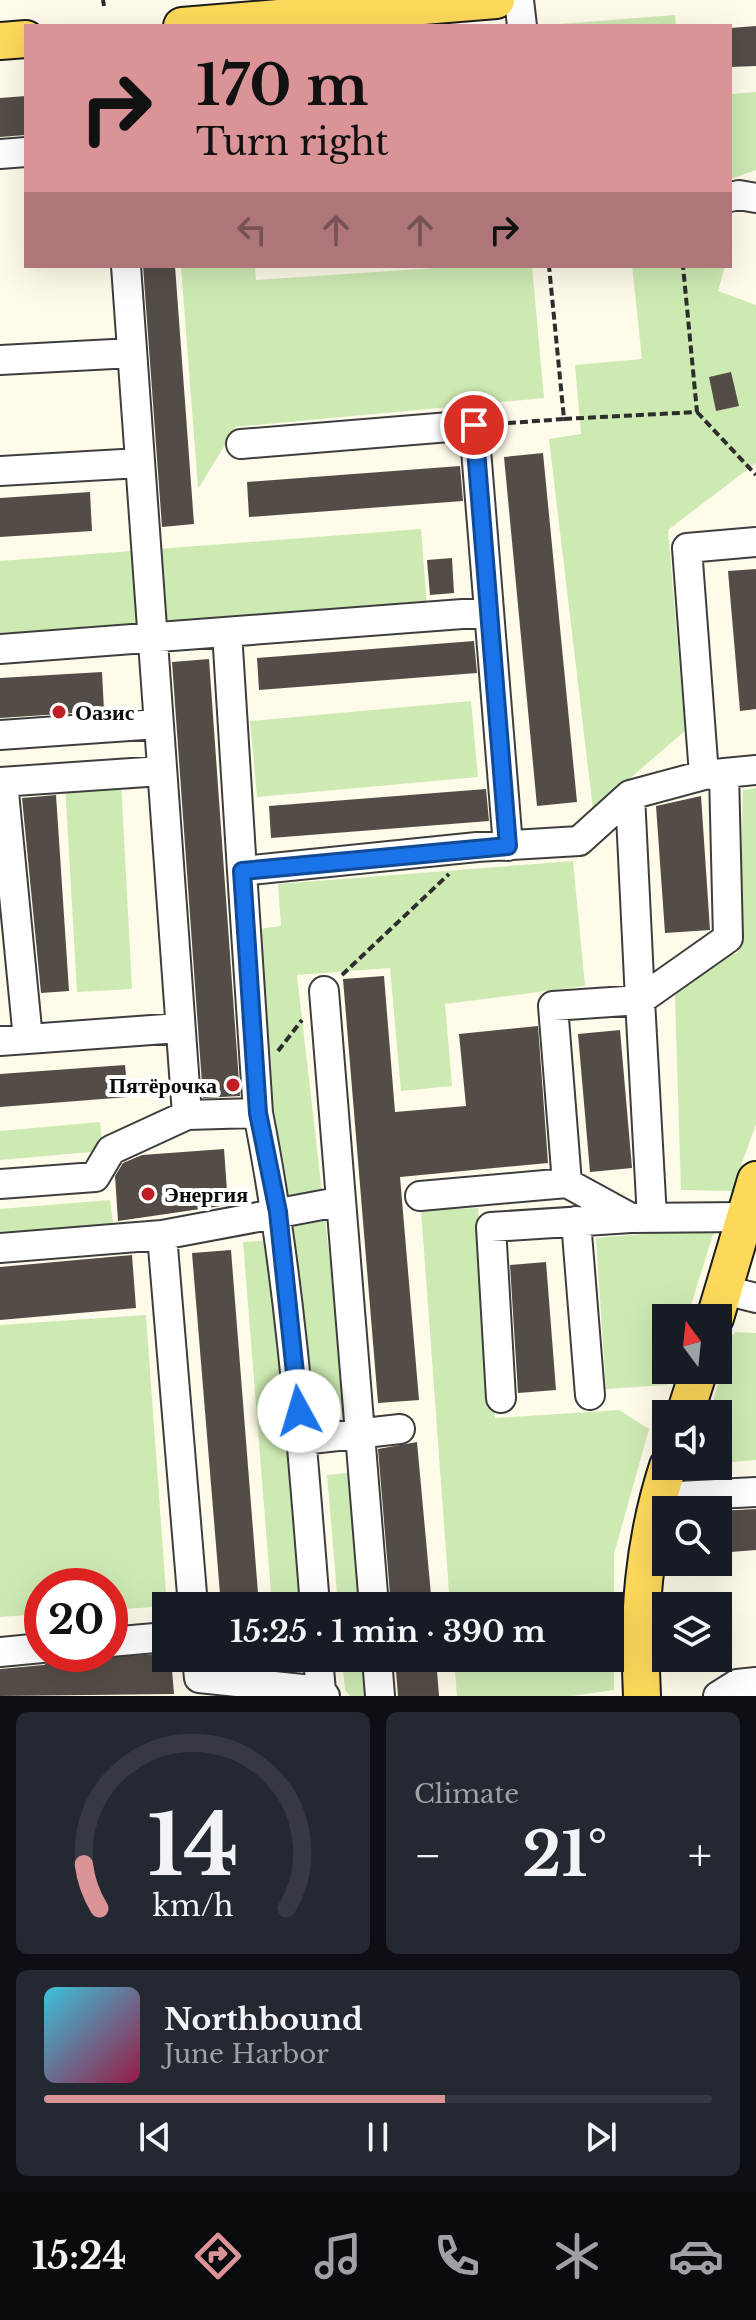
<!DOCTYPE html>
<meta charset="utf-8">
<style>
:root{--surface:#171b24;--page:#242831;--text:#f1f3f6;--muted:#9ea1a6;--line:#363941;--accent:#da9498}
body{margin:0;font-family:"Libre Baskerville",serif;background:var(--page);color:var(--text);height:100vh;display:flex;flex-direction:column;font-size:30px;white-space:nowrap}
*{box-sizing:border-box;margin:0}
p{font-size:26px;color:var(--muted)}
.icon{flex:none;width:44px;height:44px;fill:none;stroke:currentColor;stroke-width:2;stroke-linecap:round;stroke-linejoin:round}
.map{position:relative;height:1696px;overflow:hidden}
.side{display:flex;flex-direction:column;gap:16px;padding:16px;background:#0d0f14;flex:1}
.side>*{flex:none}
.banner{position:absolute;left:24px;top:24px;width:708px;height:244px;border-radius:0px;box-shadow:0 8px 32px #0002;background:#da9498;color:#111;overflow:hidden}
.needle{width:52px;rotate:345deg}
.buttons{position:absolute;left:652px;top:1304px;display:grid;gap:16px}
.buttons a{display:grid;place-items:center;width:80px;height:80px;border-radius:0px;background:var(--surface);box-shadow:0 8px 32px #0002;font-size:40px}
.speed{position:absolute;left:24px;top:1568px;display:flex;gap:16px;font-size:40px;font-weight:700;text-align:center}
.speed>*{display:grid;place-content:center;width:104px;height:104px;border-radius:50%;background:var(--surface);box-shadow:0 8px 32px #0002;line-height:1}
.speed .limit{border:12px solid #d22;background:#fff;color:#111}
.pin{position:absolute;display:grid;place-items:center;width:68px;height:68px;color:#fff;margin:-34px;border:4px solid #fff;border-radius:50%;box-shadow:0 2px 8px #0007}
.me{position:absolute;width:88px;margin:-44px;rotate:354deg;stroke-linejoin:round;filter:drop-shadow(0 0 6px #0008)}
.turn{display:flex;align-items:center;gap:28px;height:168px;padding:0 40px;font-size:36px}
.turn .icon{width:104px;height:104px;stroke-width:2.5}
.turn b{display:block;font-size:56px;line-height:68px}
.lanes{display:flex;align-items:center;height:76px;padding:0 40px;background:#0003;justify-content:center;gap:40px;direction:ltr}
.lanes .off{opacity:.35}
.big{font-size:60px;font-weight:700;line-height:1.1}
.side .widget{flex:1;display:flex;flex-direction:column;justify-content:center;gap:12px;min-width:0;padding:0 28px;border-radius:12px;background:var(--page)}
.side .dial{align-items:center;gap:0}
.dial svg{height:208px;overflow:visible;fill:none;stroke:var(--line);stroke-width:7;stroke-linecap:round;text-anchor:middle}
.dial text{fill:var(--text);stroke:none}
.song{display:flex;align-items:center;gap:24px}
.cover{width:96px;height:96px;border-radius:12px;background:linear-gradient(135deg,hsl(190 70% 55%),hsl(340 70% 35%))}
.played{height:8px;border-radius:4px;background:linear-gradient(90deg,var(--accent) 60%,var(--line) 60%)}
.keys{display:flex;justify-content:space-around;direction:ltr}
.heat{display:flex;justify-content:space-between;align-items:center;font-size:44px;direction:ltr}
.side .tiles{flex:1;display:grid;gap:16px;grid-template-columns:1fr 1fr}
.widget:last-child{grid-column:span 2}
.trip{position:absolute;left:152px;top:1592px;width:472px;height:80px;border-radius:0px;background:var(--surface);box-shadow:0 8px 32px #0002;font-weight:700;line-height:80px;text-align:center}
.menu{display:flex;height:128px;justify-content:space-around;align-items:center;background:#090b0e;color:var(--muted)}
.menu .icon{width:56px;height:56px}
.menu .current{color:var(--accent)}
.menu b{font-size:36px;color:var(--text)}
.map>svg:first-child{display:block}
</style>
<div class="map">
<svg width="756" height="1696" viewBox="0 0 756 1696">
<rect width="100%" height="100%" fill="#fffbea"/>
<!-- green -->
<path fill="#ceeab3" d="M 675,15 L 676,26 L 547,26 L 547,25 Z
M 756,92 L 756,170 L 730,179 L 730,94 Z
M 181,266 L 255,266 L 256,280 L 465,266 L 532,266 L 544,398 L 236,427 L 198,489 Z
M 632,266 L 725,266 L 718,291 L 756,305 L 756,463 L 668,530 L 685,731 L 593,810 L 549,439 L 581,434 L 575,365 L 642,359 Z
M 421,529 L 427,607 L 0,639 L 0,561 Z
M 471,701 L 478,777 L 257,797 L 250,721 Z
M 121,781 L 132,989 L 77,992 L 65,784 Z
M 756,788 L 756,1124 L 732,1191 L 681,1190 L 674,967 L 738,953 L 743,790 Z
M 573,861 L 585,986 L 445,1004 L 452,1086 L 401,1091 L 390,968 L 297,975 L 347,1410 L 308,1414 L 266,1111 L 253,930 L 281,926 L 278,884 Z
M 100,1122 L 103,1151 L 0,1160 L 0,1131 Z
M 110,1200 L 114,1230 L 0,1239 L 0,1209 Z
M 478,1208 L 495,1418 L 619,1410 L 649,1429 L 614,1554 L 614,1690 L 571,1696 L 457,1696 L 454,1658 L 610,1658 L 610,1606 L 450,1606 L 421,1210 Z
M 715,1228 L 687,1318 L 666,1318 L 666,1370 L 672,1370 L 667,1385 L 606,1389 L 596,1238 Z
M 275,1240 L 306,1606 L 272,1606 L 243,1242 Z
M 146,1315 L 167,1606 L 110,1610 L 110,1586 L 42,1586 L 42,1614 L 0,1617 L 0,1325 Z
M 736,1332 L 756,1333 L 756,1460 L 718,1463 L 718,1414 L 710,1414 L 730,1337 Z
M 358,1472 L 367,1606 L 338,1606 L 327,1475 Z
M 276,1658 L 311,1658 L 312,1674 L 277,1677 Z
M 342,1658 L 370,1658 L 373,1696 L 350,1696 L 345,1690 Z"/>
<!-- building -->
<path fill="#544d47" d="M 756,26 L 756,66 L 730,67 L 730,28 Z
M 26,96 L 26,135 L 0,137 L 0,98 Z
M 143,266 L 175,266 L 194,524 L 162,527 Z
M 731,372 L 739,406 L 716,411 L 709,377 Z
M 543,453 L 577,802 L 537,806 L 504,457 Z
M 460,466 L 463,501 L 249,517 L 247,482 Z
M 90,492 L 92,531 L 0,537 L 0,498 Z
M 452,558 L 454,593 L 430,595 L 427,560 Z
M 756,569 L 756,709 L 740,711 L 728,571 Z
M 474,641 L 477,673 L 259,690 L 257,658 Z
M 209,659 L 240,1096 L 203,1098 L 172,662 Z
M 102,672 L 104,711 L 0,718 L 0,678 Z
M 486,789 L 489,821 L 271,838 L 269,806 Z
M 56,795 L 69,991 L 41,993 L 22,798 Z
M 701,796 L 710,930 L 665,933 L 656,806 Z
M 384,976 L 395,1112 L 466,1106 L 459,1034 L 538,1026 L 548,1163 L 400,1177 L 419,1400 L 378,1403 L 343,979 Z
M 620,1030 L 632,1168 L 590,1172 L 578,1034 Z
M 125,1065 L 128,1097 L 0,1107 L 0,1074 Z
M 224,1149 L 228,1205 L 118,1221 L 115,1176 L 123,1163 L 142,1155 Z
M 231,1250 L 259,1606 L 221,1606 L 192,1253 Z
M 132,1255 L 136,1308 L 0,1320 L 0,1267 Z
M 546,1262 L 556,1390 L 518,1393 L 510,1265 Z
M 417,1442 L 432,1606 L 391,1606 L 378,1449 Z
M 756,1509 L 756,1550 L 718,1553 L 718,1511 Z
M 166,1654 L 166,1658 L 171,1658 L 174,1694 L 0,1696 L 0,1669 L 44,1665 L 54,1659 Z
M 395,1658 L 436,1658 L 439,1696 L 398,1696 Z"/>
<g fill="none" stroke-linecap="round" stroke-linejoin="round">
<!-- minor casing -->
<g stroke="#3e3e3e" stroke-width="32">
<path id="minor" d="M 519,0 L 522,26
M 0,154 L 26,152
M 730,197 L 739,195 L 756,198
M 126,266 L 187,1115 L 258,1113 L 242,871 L 477,847 L 579,841 L 630,795 L 704,775 L 756,770
M 0,360 L 132,353
M 241,444 L 474,425 L 508,846
M 0,471 L 140,463
M 227,632 L 242,871
M 0,649 L 489,612
M 0,735 L 158,724
M 704,775 L 687,548 L 756,542
M 0,782 L 161,771
M 3,782 L 28,1039
M 630,795 L 640,1000
M 324,991 L 374,1606
M 640,1000 L 728,938 L 724,773
M 0,1041 L 179,1028
M 258,1113 C 290,1275 302,1441 315,1606
M 0,1184 L 95,1177 L 111,1150 L 187,1115
M 420,1196 L 567,1183
M 631,1218 L 567,1183 L 553,1006 L 640,1000 L 652,1218
M 576,1221 L 590,1395
M 0,1248 L 162,1235
M 724,1290 L 756,1298
M 501,1398 L 491,1227 L 631,1218 L 744,1217
M 302,1440 L 400,1429
M 658,1497 L 756,1492
M 193,1606 L 162,1235 L 338,1202
M 110,1642 L 166,1637
M 0,1652 L 42,1648
M 197,1658 L 199,1678 L 321,1691
M 318,1658 L 321,1691 L 325,1696
M 377,1658 L 380,1696
M 718,1696 L 737,1684 L 756,1682"/>
</g>
<!-- major casing -->
<g stroke="#1c1c1c" stroke-width="40">
<path id="major" d="M 182,26 L 496,0
M 0,41 L 26,39
M 715,1318 L 756,1180
M 685,1414 L 699,1370
M 642,1696 C 638,1616 643,1543 668,1466"/>
</g>
<!-- path -->
<path stroke="#2d2d2d" stroke-width="4" stroke-dasharray="8 4" stroke-linecap="butt" d="M 103,0 L 104,6
M 697,412 L 756,475
M 564,419 L 697,412 L 683,266
M 496,424 L 564,419 L 549,266
M 342,975 L 449,874
M 278,1051 L 302,1020"/>
<!-- minor -->
<use href="#minor" stroke="#fff" stroke-width="28"/>
<!-- major -->
<use href="#major" stroke="#fdd95b" stroke-width="36"/>
</g>
<g fill="none" stroke-linecap="round" stroke-linejoin="round">
<!-- route casing -->
<g stroke="#114b97" stroke-width="20">
<path id="route" d="M 299,1411 L 278,1212 L 258,1113 L 242,871 L 508,846 L 474,425"/>
</g>
<!-- route -->
<use href="#route" stroke="#1a73e8" stroke-width="14"/>
</g>
<!-- markers -->
<g fill="#bf1f24" stroke="#fff" stroke-width="3">
<circle cx="59" cy="712" r="8"/>
<circle cx="233" cy="1085" r="8"/>
<circle cx="148" cy="1194" r="8"/>
</g>
<g text-anchor="middle" stroke-width="8" stroke-linejoin="round" paint-order="stroke">
<!-- poi labels -->
<g font-size="22" font-weight="bold" fill="#0b0b0b" stroke="#fff" text-anchor="start">
<text x="75" y="720">Оазис</text>
<text x="217" y="1093" text-anchor="end">Пятёрочка</text>
<text x="164" y="1202">Энергия</text>
</g>
</g>
</svg>
<div class="buttons">
<a><svg class="needle" viewBox="-14 -14 28 28"><path d="M0-13l5 13h-10z" fill="#e53935"/><path d="M0 13l5-13h-10z" fill="#9ea1a6"/></svg></a>
<a><svg class="icon" aria-label="sound" viewBox="0 0 24 24"><path d="M4 9h4l5-4v14l-5-4H4zM17 9q2 3 0 6"/></svg></a>
<a><svg class="icon" aria-label="search" viewBox="0 0 24 24"><circle cx="10" cy="10" r="6"/><path d="M15 15l6 6"/></svg></a>
<a><svg class="icon" aria-label="layers" viewBox="0 0 24 24"><path d="M12 4l9 5-9 5-9-5zM3 14l9 5 9-5"/></svg></a>
</div>
<div class="speed"><div class="limit">20</div></div>
<div class="pin" style="left:474px;top:425px;background:#d93025"><svg class="icon" aria-label="arrive" viewBox="0 0 24 24"><path d="M6 21V4h12l-3 4 3 4H6"/></svg></div>
<svg class="me" style="left:299px;top:1411px" viewBox="-20 -20 40 40"><circle r="19" fill="#fff"/><path d="M0-13L10 11 0 6-10 11z" fill="#1a73e8"/></svg>
<div class="trip">15:25 · 1 min · 390 m</div>
<div class="banner">
<div class="turn"><svg class="icon" aria-label="right" viewBox="0 0 24 24"><path d="M7 20v-9h11M14 6l5 5-5 5"/></svg><div><b>170 m</b>Turn right</div></div>
<div class="lanes"><svg class="icon off" aria-label="left" viewBox="0 0 24 24"><path d="M17 20v-9H6M10 6l-5 5 5 5"/></svg><svg class="icon off" aria-label="ahead" viewBox="0 0 24 24"><path d="M12 20V5M6 11l6-6 6 6"/></svg><svg class="icon off" aria-label="ahead" viewBox="0 0 24 24"><path d="M12 20V5M6 11l6-6 6 6"/></svg><svg class="icon" aria-label="right" viewBox="0 0 24 24"><path d="M7 20v-9h11M14 6l5 5-5 5"/></svg></div>
</div>
</div>
<section class="side">
<div class="tiles">
<div class="widget dial"><svg viewBox="0 0 100 80">
<path d="M14 69A42 42 0 1 1 86 69"/>
<path d="M14 69A42 42 0 0 1 8 52" stroke="#da9498"/>
<text x="50" y="56" font-size="32" font-weight="700">14</text>
<text x="50" y="72" font-size="11">km/h</text>
</svg></div>
<div class="widget"><p>Climate</p>
<div class="heat"><a>−</a><b class="big">21°</b><a>+</a></div>
</div>
<div class="widget">
<div class="song"><i class="cover"></i><div><b>Northbound</b><p>June Harbor</p></div></div>
<div class="played"></div>
<div class="keys"><svg class="icon" aria-label="previous" viewBox="0 0 24 24"><path d="M18 5L8 12l10 7zM5 5v14"/></svg><svg class="icon" aria-label="pause" viewBox="0 0 24 24"><path d="M8 5v14M16 5v14"/></svg><svg class="icon" aria-label="next" viewBox="0 0 24 24"><path d="M6 5l10 7-10 7zM19 5v14"/></svg></div>
</div>
</div>
</section>
<nav class="menu">
<b>15:24</b>
<svg class="icon current" aria-label="directions" viewBox="0 0 24 24"><path d="M12 3l9 9-9 9-9-9zM9 14v-3h6M13 9l2 2-2 2"/></svg>
<svg class="icon" aria-label="music" viewBox="0 0 24 24"><path d="M9 18V5l10-2v13"/><circle cx="6" cy="18" r="3"/><circle cx="16" cy="16" r="3"/></svg>
<svg class="icon" aria-label="phone" viewBox="0 0 24 24"><path d="M5 4h4l2 5-3 2q2 4 5 5l2-3 5 2v4C11 20 4 13 5 4z"/></svg>
<svg class="icon" aria-label="climate" viewBox="0 0 24 24"><path d="M12 3v18M4 7l16 10M4 17L20 7"/></svg>
<svg class="icon" aria-label="car" viewBox="0 0 24 24"><path d="M5 17H2v-5l4-1 3-4h7l3 4 3 1v5h-3M9 17h6M6 11h13"/><circle cx="7" cy="17" r="2"/><circle cx="17" cy="17" r="2"/></svg>
</nav>
